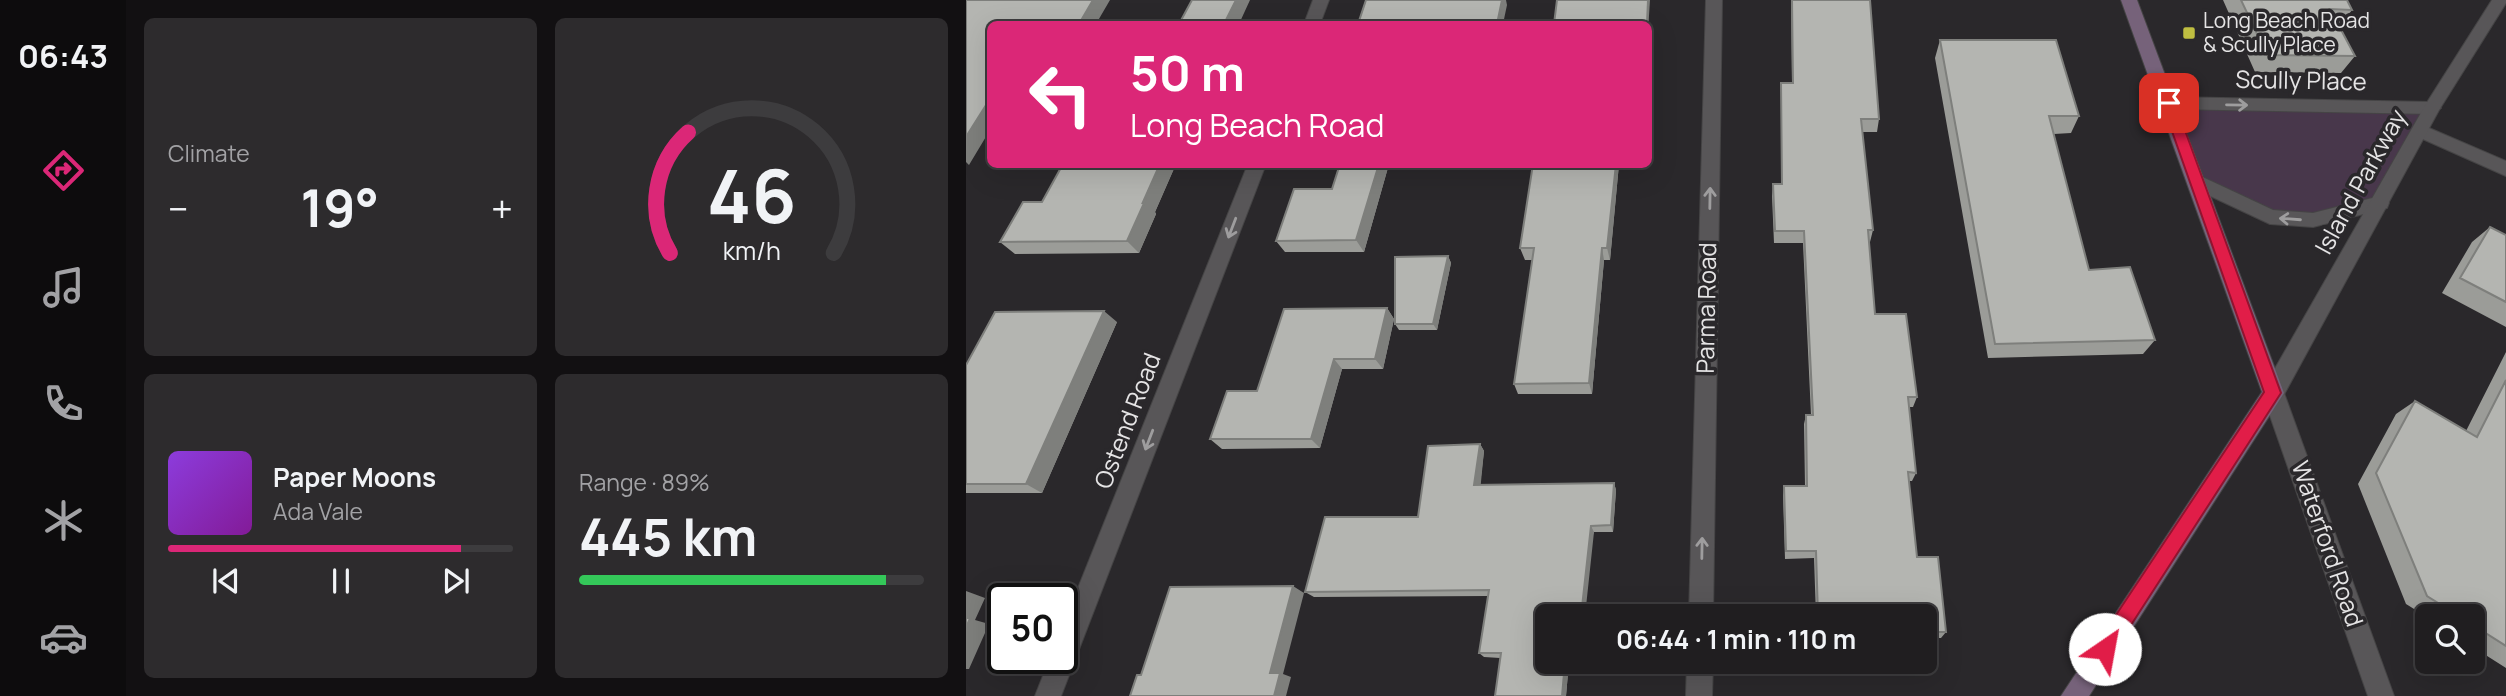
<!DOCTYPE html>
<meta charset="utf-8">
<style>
:root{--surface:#201e20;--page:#2d2b2d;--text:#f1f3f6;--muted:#a2a2a5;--line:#3d3c3e;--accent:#db2777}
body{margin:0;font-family:Manrope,sans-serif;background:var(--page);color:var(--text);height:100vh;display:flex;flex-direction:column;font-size:26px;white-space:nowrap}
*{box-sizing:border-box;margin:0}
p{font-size:23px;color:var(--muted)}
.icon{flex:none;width:38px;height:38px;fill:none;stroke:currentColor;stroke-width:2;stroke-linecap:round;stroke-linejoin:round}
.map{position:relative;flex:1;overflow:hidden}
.panel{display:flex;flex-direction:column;gap:18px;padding:18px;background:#121012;width:840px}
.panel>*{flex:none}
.top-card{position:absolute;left:21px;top:21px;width:665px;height:147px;border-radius:10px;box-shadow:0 7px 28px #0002,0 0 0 2px var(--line);background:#db2777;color:#fff;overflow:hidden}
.fabs{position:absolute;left:1449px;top:604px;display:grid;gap:14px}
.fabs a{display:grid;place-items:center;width:70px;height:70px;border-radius:10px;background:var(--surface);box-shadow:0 7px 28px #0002,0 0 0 2px var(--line);font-size:35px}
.speed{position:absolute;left:21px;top:583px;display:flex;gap:14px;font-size:35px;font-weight:700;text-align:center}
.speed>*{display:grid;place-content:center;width:91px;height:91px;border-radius:50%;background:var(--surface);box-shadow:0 7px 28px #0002,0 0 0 2px var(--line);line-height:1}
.speed .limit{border:4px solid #111;border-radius:10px;background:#fff;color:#111}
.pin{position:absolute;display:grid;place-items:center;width:60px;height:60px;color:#fff;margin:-30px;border-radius:14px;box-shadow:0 4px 10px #0006}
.me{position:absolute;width:77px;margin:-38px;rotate:33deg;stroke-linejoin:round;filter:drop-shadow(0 0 5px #0008)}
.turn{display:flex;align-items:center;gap:24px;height:147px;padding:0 28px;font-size:32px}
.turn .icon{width:91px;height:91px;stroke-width:2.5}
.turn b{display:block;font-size:49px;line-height:60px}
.big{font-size:52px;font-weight:700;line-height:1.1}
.panel .tile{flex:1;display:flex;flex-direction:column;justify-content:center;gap:10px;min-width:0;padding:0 24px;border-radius:10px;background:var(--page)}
.panel .dial{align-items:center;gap:0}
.dial svg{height:182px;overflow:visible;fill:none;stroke:var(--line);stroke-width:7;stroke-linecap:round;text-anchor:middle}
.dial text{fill:var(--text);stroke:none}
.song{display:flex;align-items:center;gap:21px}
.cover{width:84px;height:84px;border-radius:10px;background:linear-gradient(135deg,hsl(270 70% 55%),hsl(290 70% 35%))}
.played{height:7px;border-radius:4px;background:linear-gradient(90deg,var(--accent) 85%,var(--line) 85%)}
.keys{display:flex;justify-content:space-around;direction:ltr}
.heat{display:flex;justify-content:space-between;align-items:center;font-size:38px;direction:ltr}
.charge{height:10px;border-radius:5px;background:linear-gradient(90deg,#34c759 89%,var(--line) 0)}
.panel .tiles{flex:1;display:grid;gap:18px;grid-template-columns:repeat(2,1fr)}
.trip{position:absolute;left:569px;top:604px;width:402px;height:70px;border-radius:10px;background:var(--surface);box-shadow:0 7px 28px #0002,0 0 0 2px var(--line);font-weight:700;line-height:70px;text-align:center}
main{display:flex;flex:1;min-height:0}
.dock{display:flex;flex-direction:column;width:126px;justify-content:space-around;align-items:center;background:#0d0c0d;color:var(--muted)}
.dock .icon{width:49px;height:49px}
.dock .current{color:var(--accent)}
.dock b{font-size:32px;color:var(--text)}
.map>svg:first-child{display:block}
</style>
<main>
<nav class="dock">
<b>06:43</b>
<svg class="icon current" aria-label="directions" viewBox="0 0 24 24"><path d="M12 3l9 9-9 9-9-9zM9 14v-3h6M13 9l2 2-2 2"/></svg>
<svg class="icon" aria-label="music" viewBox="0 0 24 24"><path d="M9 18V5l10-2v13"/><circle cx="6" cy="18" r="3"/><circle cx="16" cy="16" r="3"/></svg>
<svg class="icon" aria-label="phone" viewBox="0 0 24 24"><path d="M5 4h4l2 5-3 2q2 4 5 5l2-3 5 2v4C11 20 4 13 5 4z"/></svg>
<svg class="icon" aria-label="climate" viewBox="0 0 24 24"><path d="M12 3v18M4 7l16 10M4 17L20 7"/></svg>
<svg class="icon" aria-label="car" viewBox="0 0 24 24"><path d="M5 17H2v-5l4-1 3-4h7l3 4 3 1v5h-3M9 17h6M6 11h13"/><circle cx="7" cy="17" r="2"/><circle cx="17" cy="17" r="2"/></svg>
</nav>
<section class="panel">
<div class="tiles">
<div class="tile"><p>Climate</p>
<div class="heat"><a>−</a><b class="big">19°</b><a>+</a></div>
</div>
<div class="tile dial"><svg viewBox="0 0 100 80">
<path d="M14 69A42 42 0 1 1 86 69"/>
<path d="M14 69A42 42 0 0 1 22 16" stroke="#db2777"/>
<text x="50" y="56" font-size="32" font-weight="700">46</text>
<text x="50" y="72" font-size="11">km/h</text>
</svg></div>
<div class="tile">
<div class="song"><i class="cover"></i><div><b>Paper Moons</b><p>Ada Vale</p></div></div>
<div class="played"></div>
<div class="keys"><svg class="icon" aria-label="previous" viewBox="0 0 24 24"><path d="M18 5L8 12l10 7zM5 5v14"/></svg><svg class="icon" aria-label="pause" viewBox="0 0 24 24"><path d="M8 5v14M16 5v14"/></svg><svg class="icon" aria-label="next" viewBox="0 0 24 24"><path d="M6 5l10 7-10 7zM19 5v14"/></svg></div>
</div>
<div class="tile"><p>Range · 89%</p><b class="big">445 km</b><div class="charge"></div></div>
</div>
</section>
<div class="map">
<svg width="1540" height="696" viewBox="0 0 1540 696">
<rect width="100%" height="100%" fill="#2a282b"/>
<!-- green -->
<path fill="#48374b" d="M 1212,107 L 1457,111 L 1412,198 L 1347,216 L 1306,213 L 1236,180 Z"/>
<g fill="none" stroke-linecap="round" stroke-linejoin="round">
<!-- minor casing -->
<g stroke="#454445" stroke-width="2">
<path id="minor" d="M 347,0 L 363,0 L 354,24 L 338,24 Z
M 740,0 L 756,0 L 747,616 L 723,616 Z
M 1203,97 L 1466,102 L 1475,108 L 1466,114 L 1203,109 L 1194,103 Z
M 1456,125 L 1540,161 L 1540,176 L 1450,136 L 1447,131 L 1450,126 Z
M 282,164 L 300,164 L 95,696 L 69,696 L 84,658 L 96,658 L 96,628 Z
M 1230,174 L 1307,210 L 1347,213 L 1414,196 L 1421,198 L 1423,203 L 1421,208 L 1347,227 L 1304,224 L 1223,186 L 1221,181 L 1223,176 Z
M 1307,383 L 1315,386 L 1318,393 L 1428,696 L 1402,696 L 1296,393 L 1299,386 Z
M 721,662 L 747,662 L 746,696 L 720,696 Z"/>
</g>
<!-- tertiary casing -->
<g stroke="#454445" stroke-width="2">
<path id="tertiary" d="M 1526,0 L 1540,0 L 1540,3 L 1473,110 L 1315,400 L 1307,403 L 1299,400 L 1296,393 L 1299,386 L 1460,104 Z"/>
</g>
<!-- secondary casing -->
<g stroke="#454445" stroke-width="2">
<path id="secondary" d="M 1155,0 L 1171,0 L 1318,393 L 1123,696 L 1095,696 L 1296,392 Z"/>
</g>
<!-- minor -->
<use href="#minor" fill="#585658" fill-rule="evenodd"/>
<!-- tertiary -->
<use href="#tertiary" fill="#585658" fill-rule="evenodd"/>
<!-- secondary -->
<use href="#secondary" fill="#76627a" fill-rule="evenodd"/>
</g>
<!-- wall -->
<path fill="#9b9c98" d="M 825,0 L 904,0 L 913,119 L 911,132 L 896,132 L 907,230 L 904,242 L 903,242 L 909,314 L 951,397 L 947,407 L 943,407 L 950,473 L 946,481 L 943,481 L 951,557 L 980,632 L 975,638 L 959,638 L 959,616 L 850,616 L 848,558 L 819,559 L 817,495 L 818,486 L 839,486 L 838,424 L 840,415 L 845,415 L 837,243 L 808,243 L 806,196 L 807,184 L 815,184 L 815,83 L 826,83 Z
M 1257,0 L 1381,0 L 1386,10 L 1373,27 L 1389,56 L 1375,73 L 1289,72 Z
M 974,40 L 1113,116 L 1105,133 L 1088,134 L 1123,270 L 1189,340 L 1177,354 L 1022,358 L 969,58 Z
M 97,164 L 210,164 L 189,212 L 190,214 L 173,253 L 49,254 L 34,242 L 76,202 Z
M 374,164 L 423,164 L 398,252 L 319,252 L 310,241 L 366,189 Z
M 567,164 L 653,164 L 644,260 L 638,260 L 626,394 L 552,394 L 548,384 L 566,260 L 559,260 L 554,248 Z
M 1524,227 L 1540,235 L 1540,327 L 1476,293 L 1506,242 Z
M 482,256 L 485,263 L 471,330 L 433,330 L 429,324 Z
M 421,308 L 428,319 L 417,369 L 376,369 L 354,448 L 256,449 L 244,439 L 291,391 Z
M 151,322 L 76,493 L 0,493 L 0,365 Z
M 1540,352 L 1540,668 L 1507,647 L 1507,616 L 1461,616 L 1461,617 L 1440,604 L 1392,484 L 1430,414 L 1449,401 L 1500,431 Z
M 514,444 L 518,451 L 514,485 L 648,483 L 650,490 L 647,532 L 628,532 L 581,662 L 603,662 L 600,696 L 534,658 L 518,657 L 513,653 L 522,596 L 348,597 L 339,592 L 452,517 Z"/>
<!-- shaded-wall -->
<path fill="#7e7f7c" d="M 127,0 L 144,0 L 130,24 L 113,24 Z
M 270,0 L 284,0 L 273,24 L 258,24 Z
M 536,0 L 540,0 L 541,5 L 537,24 L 531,24 Z
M 682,0 L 684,0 L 682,31 L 682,24 L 681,24 Z
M 22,102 L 24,104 L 24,130 L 3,165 L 0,162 L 0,137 Z
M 194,164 L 210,164 L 189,212 L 190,214 L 173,253 L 161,241 L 177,202 Z
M 413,164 L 423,164 L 398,252 L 390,240 Z
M 650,164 L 653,164 L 644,260 L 641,248 Z
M 636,248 L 638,260 L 626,394 L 623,383 Z
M 482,256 L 485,263 L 471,330 L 467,324 Z
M 421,308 L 428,319 L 417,369 L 409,359 Z
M 138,311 L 151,322 L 76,493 L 60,484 Z
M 368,359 L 376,369 L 354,448 L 345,439 Z
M 514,444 L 518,451 L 514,492 L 508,485 Z
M 648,483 L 650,490 L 647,532 L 645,525 Z
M 625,526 L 628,532 L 619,616 L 615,616 Z
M 327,586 L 338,593 L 317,674 L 325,677 L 320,696 L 308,696 L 304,673 Z
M 0,591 L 19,598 L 9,620 L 23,624 L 3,669 L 0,669 Z
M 599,662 L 603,662 L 600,696 L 596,696 Z"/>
<!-- building -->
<path fill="#b4b5b1" stroke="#7e7f7c" stroke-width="2" d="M 0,0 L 127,0 L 113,24 L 24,24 L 24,102 L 22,102 L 0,137 Z
M 226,0 L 270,0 L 258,24 L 213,24 Z
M 400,0 L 536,0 L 531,24 L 392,24 Z
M 591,0 L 682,0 L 681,24 L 588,24 Z
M 826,0 L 904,0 L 913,119 L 895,119 L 907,230 L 902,230 L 909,314 L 940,314 L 951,397 L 942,397 L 950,473 L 942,472 L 951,557 L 972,557 L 980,632 L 959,632 L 959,616 L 852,616 L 850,551 L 820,551 L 818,486 L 841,486 L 840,415 L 847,415 L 838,231 L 809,231 L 807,184 L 816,184 L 815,83 L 827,83 Z
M 1275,0 L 1381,0 L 1386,10 L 1364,9 L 1389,56 L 1301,55 Z
M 974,40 L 1090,40 L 1113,116 L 1083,116 L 1123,270 L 1164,267 L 1189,340 L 1029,344 Z
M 97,164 L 194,164 L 177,202 L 179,201 L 161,241 L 34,242 L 57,202 L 76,202 Z
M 374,164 L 413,164 L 390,240 L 310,241 L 328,189 L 366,189 Z
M 567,164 L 650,164 L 641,248 L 636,248 L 623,383 L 548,384 L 568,248 L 554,248 Z
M 1524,227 L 1540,235 L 1540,302 L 1494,278 Z
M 482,256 L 467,324 L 429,324 L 429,257 Z
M 421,308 L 409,359 L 368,359 L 345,439 L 244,439 L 261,391 L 291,391 L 318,309 Z
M 138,311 L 60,484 L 0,484 L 0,365 L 29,312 Z
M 1540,380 L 1540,646 L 1507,625 L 1507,616 L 1493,616 L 1461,596 L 1410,473 L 1449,401 L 1511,437 Z
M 514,444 L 508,485 L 648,483 L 645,525 L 625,526 L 615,616 L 581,616 L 581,662 L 599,662 L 596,696 L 529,696 L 535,653 L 513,653 L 523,590 L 339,592 L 359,517 L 452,517 L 462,446 Z
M 327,586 L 304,673 L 314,673 L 308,696 L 164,696 L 171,675 L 175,675 L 204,587 Z
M 0,618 L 4,618 L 0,628 Z"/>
<!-- one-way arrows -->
<defs><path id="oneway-shaft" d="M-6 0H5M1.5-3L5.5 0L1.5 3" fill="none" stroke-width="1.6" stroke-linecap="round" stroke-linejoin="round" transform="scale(1.75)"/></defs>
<g stroke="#9e9d9e">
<use href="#oneway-shaft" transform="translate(1271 105) rotate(1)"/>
<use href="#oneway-shaft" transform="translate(744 198) rotate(-89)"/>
<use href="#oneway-shaft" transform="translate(1324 219) rotate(-176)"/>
<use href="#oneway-shaft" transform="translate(266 228) rotate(111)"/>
<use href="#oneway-shaft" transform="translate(183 440) rotate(111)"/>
<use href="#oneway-shaft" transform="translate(736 548) rotate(-89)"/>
</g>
<!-- route -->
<path fill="#e11d48" stroke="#92132f" stroke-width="2" d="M 1203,99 L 1209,103 L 1315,393 L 1145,656 L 1139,659 L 1132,656 L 1129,649 L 1132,642 L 1298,392 L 1196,103 Z"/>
<!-- markers -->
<rect fill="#bfbe41" stroke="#2a282b" stroke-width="2.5" x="1216" y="26" width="14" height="14" rx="3.5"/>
<g text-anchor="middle" stroke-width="7" stroke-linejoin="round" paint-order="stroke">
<!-- far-poi labels -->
<g font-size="21" fill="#e5e4e5" stroke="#2a282b" text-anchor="start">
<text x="1237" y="28">Long Beach Road<tspan x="1237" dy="24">&amp; Scully Place</tspan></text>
</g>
<!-- street labels -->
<g font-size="24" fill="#e5e4e5" stroke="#2a282b">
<text transform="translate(1335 81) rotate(1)" y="8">Scully Place</text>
<text transform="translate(1395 182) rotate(-61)" y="8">Island Parkway</text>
<text transform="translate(741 308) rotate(-89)" y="8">Parma Road</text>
<text transform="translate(162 421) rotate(-69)" y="8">Ostend Road</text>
<text transform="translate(1361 544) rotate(71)" y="8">Waterford Road</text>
</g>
</g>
</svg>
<div class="fabs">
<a><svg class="icon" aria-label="search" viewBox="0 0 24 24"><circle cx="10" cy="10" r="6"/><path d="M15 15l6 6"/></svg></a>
</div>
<div class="speed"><div class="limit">50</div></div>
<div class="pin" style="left:1203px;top:103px;background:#d93025"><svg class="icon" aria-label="arrive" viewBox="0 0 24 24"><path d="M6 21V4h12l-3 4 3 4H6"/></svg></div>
<svg class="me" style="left:1139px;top:649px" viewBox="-20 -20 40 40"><circle r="19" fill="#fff"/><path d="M0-13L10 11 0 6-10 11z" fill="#e11d48"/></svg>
<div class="trip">06:44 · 1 min · 110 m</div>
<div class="top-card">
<div class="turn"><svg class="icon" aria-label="left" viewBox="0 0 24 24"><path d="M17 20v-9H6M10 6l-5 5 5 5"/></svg><div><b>50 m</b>Long Beach Road</div></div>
</div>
</div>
</main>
